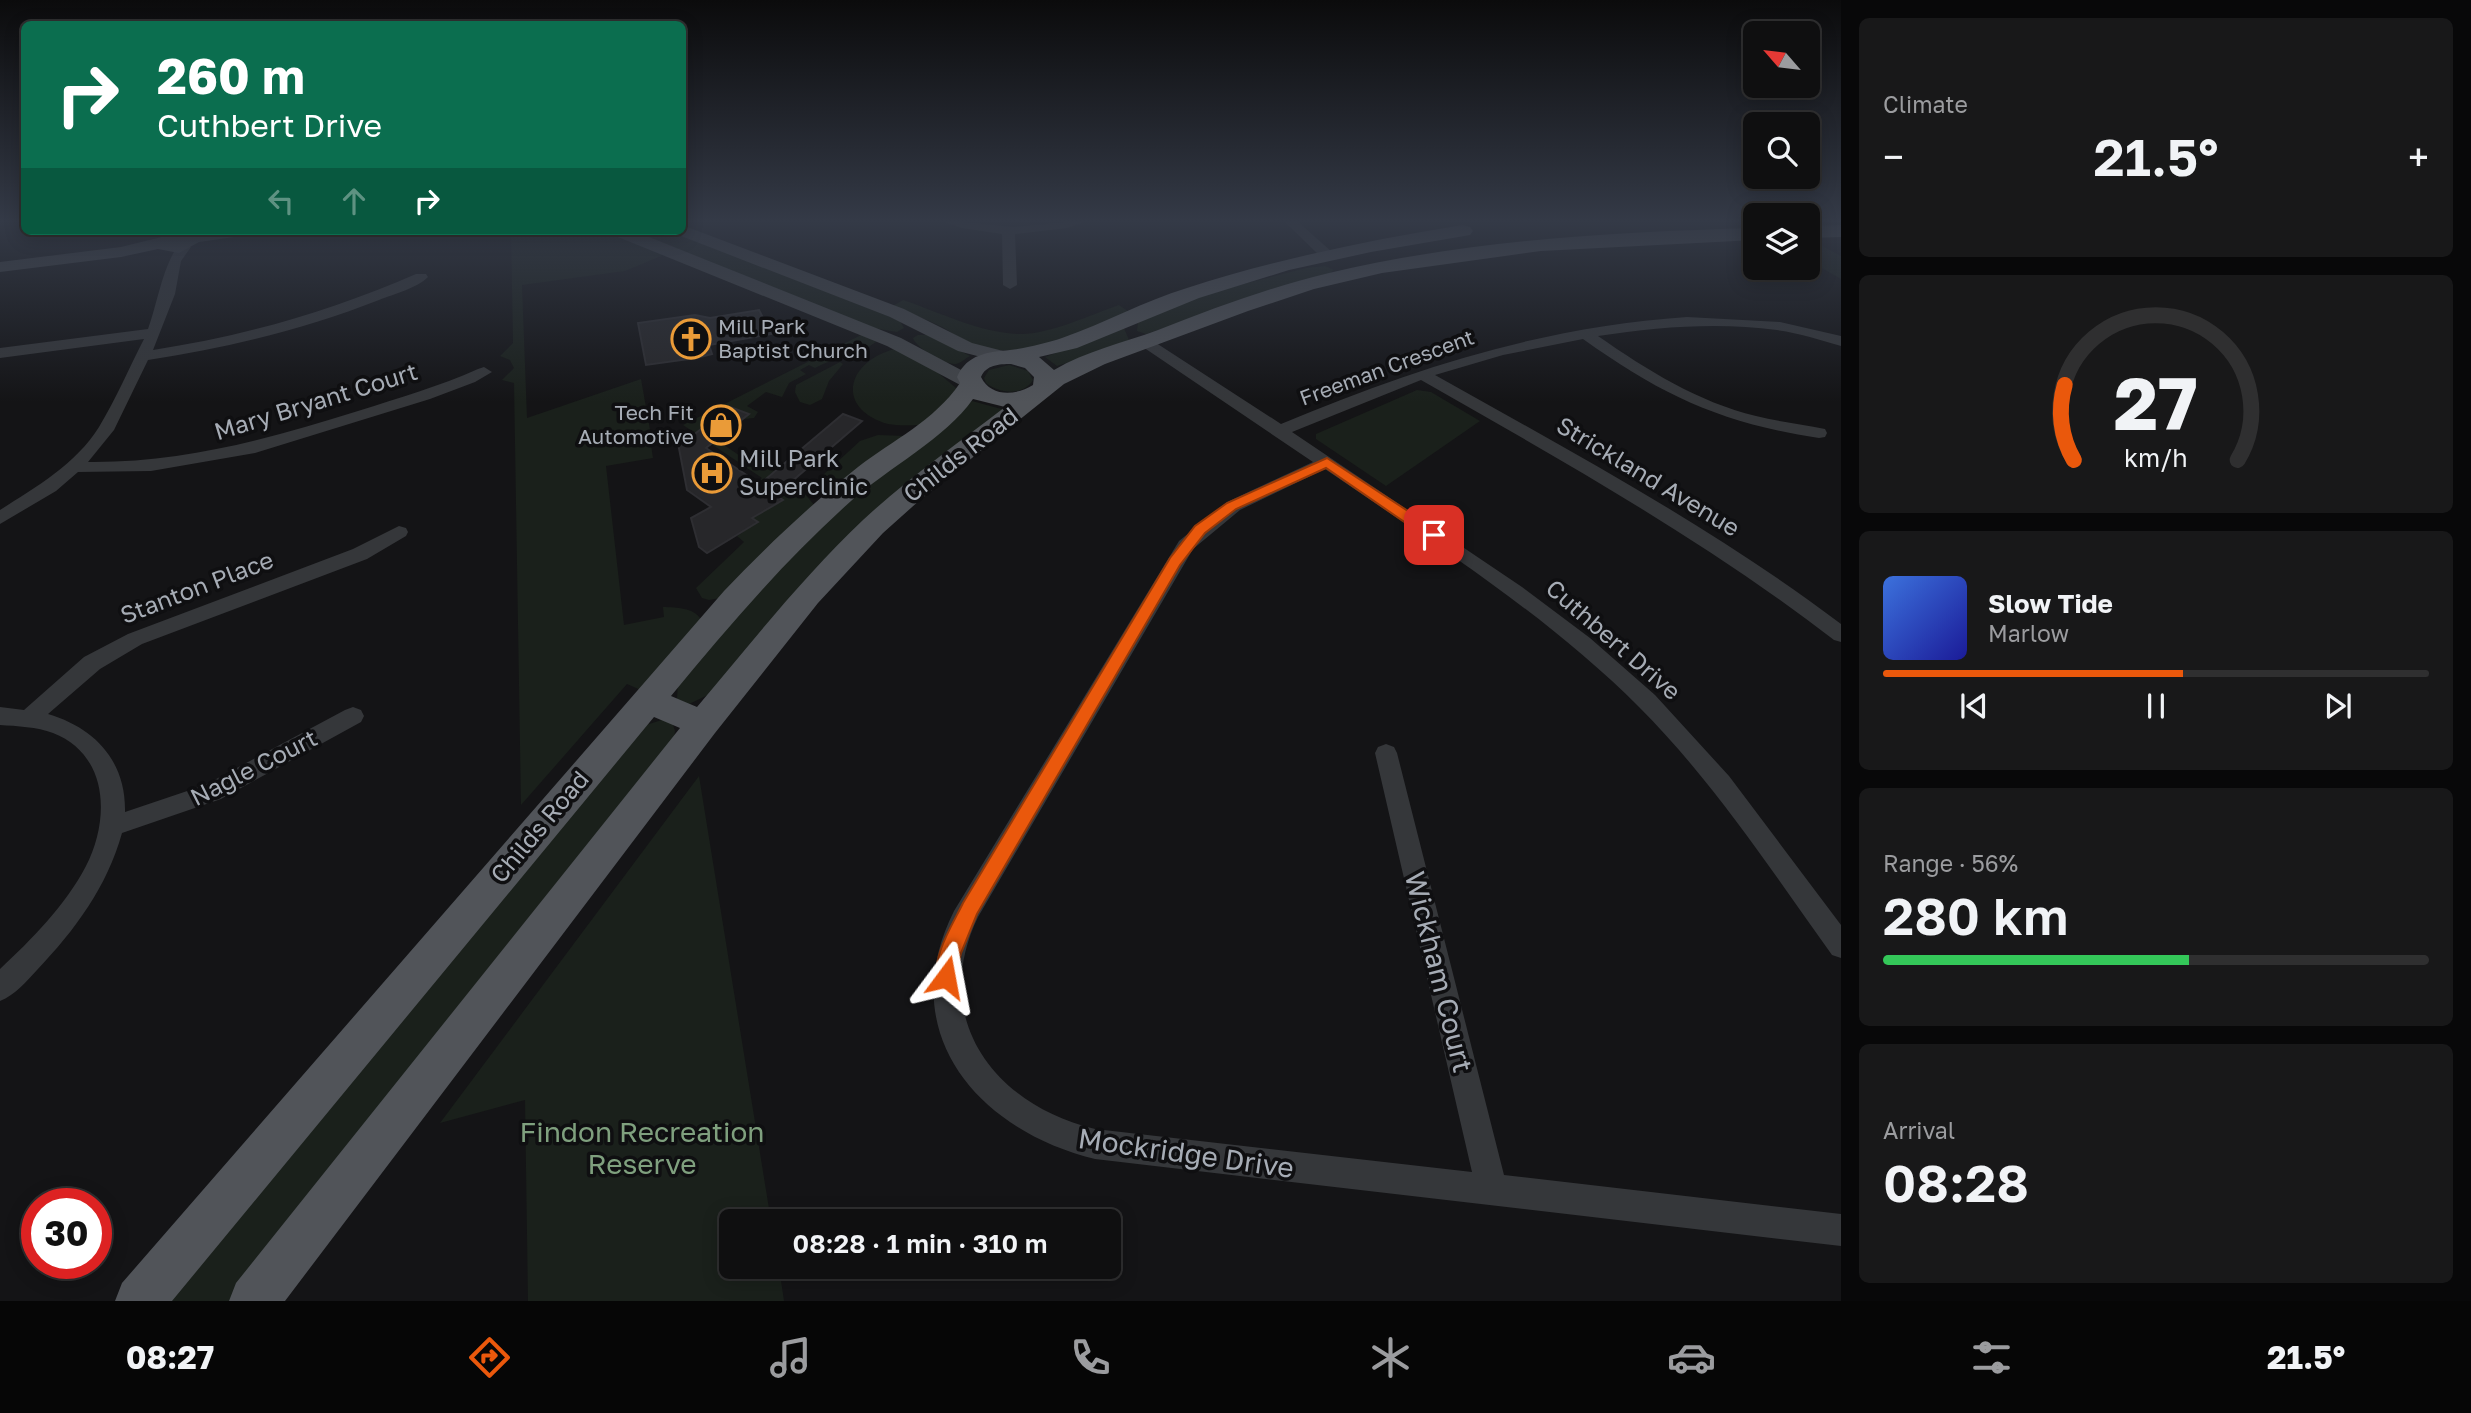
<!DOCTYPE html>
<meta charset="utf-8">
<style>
:root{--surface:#0f0f10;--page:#181819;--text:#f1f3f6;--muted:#9b9c9f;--line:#2f2f30;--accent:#ea580c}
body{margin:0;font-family:"Golos Text",sans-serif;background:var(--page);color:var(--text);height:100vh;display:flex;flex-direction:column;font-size:26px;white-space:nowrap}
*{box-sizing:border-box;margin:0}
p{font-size:23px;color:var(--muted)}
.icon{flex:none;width:38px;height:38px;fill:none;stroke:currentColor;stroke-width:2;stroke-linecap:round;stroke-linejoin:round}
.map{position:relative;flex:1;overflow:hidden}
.drawer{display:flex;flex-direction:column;gap:18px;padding:18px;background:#080809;width:630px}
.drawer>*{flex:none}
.banner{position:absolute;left:21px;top:21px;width:665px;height:214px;border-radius:10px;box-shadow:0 4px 18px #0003,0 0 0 2px var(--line);background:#0b6e4f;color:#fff;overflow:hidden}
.needle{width:46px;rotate:298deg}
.buttons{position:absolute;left:1743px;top:21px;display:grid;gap:14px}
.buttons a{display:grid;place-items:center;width:77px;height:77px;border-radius:10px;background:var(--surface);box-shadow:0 4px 18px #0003,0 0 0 2px var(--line);font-size:35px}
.speed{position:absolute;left:21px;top:1188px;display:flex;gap:14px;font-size:35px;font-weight:700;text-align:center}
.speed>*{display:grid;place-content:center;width:91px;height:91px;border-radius:50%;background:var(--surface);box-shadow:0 4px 18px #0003,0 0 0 2px var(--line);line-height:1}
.speed .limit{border:10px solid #d22;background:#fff;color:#111}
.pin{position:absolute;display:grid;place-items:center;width:60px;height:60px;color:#fff;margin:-30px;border-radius:14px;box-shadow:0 4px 10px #0006}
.me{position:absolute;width:77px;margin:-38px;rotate:13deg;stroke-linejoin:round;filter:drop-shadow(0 0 5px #0008)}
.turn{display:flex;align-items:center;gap:24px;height:147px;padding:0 21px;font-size:32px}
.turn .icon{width:91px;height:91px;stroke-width:2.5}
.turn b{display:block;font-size:49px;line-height:60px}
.lanes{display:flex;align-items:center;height:66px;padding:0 21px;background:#0003;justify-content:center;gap:35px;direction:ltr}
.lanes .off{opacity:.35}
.big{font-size:52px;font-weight:600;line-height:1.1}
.drawer .widget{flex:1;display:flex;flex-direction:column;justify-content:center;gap:10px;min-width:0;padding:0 24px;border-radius:10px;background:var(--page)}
.drawer .dial{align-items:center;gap:0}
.dial svg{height:182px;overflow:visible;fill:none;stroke:var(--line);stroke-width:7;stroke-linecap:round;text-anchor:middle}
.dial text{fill:var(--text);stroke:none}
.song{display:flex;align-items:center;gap:21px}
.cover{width:84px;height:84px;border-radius:10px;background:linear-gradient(135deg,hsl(220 70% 55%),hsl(240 70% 35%))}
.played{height:7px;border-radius:4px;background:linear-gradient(90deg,var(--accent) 55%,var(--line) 55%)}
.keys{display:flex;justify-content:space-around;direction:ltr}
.heat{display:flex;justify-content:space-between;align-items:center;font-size:38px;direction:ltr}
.charge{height:10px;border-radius:5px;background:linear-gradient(90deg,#34c759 56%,var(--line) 0)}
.trip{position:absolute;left:719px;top:1209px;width:402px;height:70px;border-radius:10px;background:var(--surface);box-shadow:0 4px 18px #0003,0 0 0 2px var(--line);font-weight:600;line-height:70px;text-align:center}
.dock{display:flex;height:112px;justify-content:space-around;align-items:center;background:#060606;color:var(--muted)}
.dock .icon{width:49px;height:49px}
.dock .current{color:var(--accent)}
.dock b{font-size:32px;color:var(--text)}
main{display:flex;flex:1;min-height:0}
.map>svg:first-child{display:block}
</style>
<main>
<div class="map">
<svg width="1841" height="1301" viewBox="0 0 1841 1301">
<rect width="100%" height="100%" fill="#141416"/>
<!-- green -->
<path fill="#1a201b" d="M 511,231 L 608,231 L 666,254 L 625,271 L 522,285 L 527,418 L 641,379 L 652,441 L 667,433 L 669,438 L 651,445 L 653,458 L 606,466 L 624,625 L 664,617 L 663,607 L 666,607 C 680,608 695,608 702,621 L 643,691 L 627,684 L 521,805 L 514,383 L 502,380 L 514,368 L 510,360 L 500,356 L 513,343 Z
M 630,231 L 675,231 L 900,321 L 904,328 L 897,332 L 873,328 Z
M 1808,241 L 1813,241 L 1841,256 L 1841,279 L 1808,260 Z
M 1325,266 L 1334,270 L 1329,274 L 1146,334 L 1137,331 L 1138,323 L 1200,295 L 1306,268 Z
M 903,300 C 939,312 980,333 1019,334 C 1048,335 1090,315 1119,305 L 1129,312 C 1083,332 1021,364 970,344 C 960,340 952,332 942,327 C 926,319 909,313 893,306 Z
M 1124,328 L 1129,340 L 1098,353 L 1057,366 L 1045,357 Z
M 863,334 L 876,342 C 857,356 835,357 815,368 L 809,365 L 800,370 L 806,374 L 789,383 L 782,397 L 766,392 L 747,406 L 758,412 L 754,418 L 743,419 L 748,414 L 700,431 L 720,439 L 718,441 L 761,470 L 772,464 L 773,470 L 796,484 L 816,507 L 720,598 L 709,600 L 702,598 L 696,588 L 744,542 L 737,536 L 743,532 L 739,528 L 758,523 L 752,518 L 783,499 L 757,482 L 762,478 L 683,425 Z
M 918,335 L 928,335 L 970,356 C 966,358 960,364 955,364 C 944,364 916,348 913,338 Z
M 895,349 L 930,366 L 956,388 L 957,391 L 921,425 C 911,425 898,426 888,424 C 834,408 847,361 895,349 Z
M 840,362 L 843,364 L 829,381 L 822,399 L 810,405 L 800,402 L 795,392 L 796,385 Z
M 1009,365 L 1028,371 L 1033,380 C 1024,396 999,394 986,383 L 984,378 L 989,370 Z
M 1417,390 L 1431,392 L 1480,421 L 1386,486 L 1316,439 L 1316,434 Z
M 972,401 L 1005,410 L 710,694 L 689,704 L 677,699 L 678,682 L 817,527 Z
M 878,435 L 907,436 L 830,494 L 822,485 L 822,476 L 860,441 Z
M 662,720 L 672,722 L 675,731 L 674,738 L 234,1301 L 160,1301 L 646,725 Z
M 699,776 L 771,1221 L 732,1222 L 732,1267 L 779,1267 L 784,1301 L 528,1301 L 525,1100 L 440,1123 Z"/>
<!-- building -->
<path fill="#27272a" stroke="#2e2e32" stroke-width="2" d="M 759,310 L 771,334 L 709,345 L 712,354 L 696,358 L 646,365 L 638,323 L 695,315 L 710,318 Z
M 730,407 L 749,414 L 706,448 L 760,484 L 843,414 L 862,421 L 776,495 L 783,500 L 752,518 L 758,522 L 707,553 L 699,547 L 691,518 L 711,507 L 687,490 L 677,438 L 687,433 L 692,436 Z"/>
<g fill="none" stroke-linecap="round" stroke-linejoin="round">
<!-- street -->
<path fill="#35373a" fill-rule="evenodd" d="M 939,220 L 1014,227 L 1090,220 L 1067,228 L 1015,234 L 1017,285 L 1010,289 L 1003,285 L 1002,234 L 962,228 Z
M 1283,220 L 1296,220 L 1332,252 L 1332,258 L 1322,258 Z
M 184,243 L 191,247 L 181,261 L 175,294 L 153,350 C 245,336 331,311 416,274 L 426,274 L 428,277 C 417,288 394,294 379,300 C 305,329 228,348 148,360 L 114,430 L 88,462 C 183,463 269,439 358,411 C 399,398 440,386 478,369 L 484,367 L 492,372 L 475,382 L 430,399 L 255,453 L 151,471 L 78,472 L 56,491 L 0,524 L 0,510 C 36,487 76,464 99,427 C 116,399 129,368 144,339 L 0,358 L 0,348 L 148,329 C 158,301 162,268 179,244 Z
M 1687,317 L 1780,322 L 1841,336 L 1841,346 C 1820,340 1799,333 1777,330 C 1717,322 1658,327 1598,336 C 1647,370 1698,402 1756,416 C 1779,422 1802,424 1825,429 L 1827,433 L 1825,437 L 1819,438 C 1721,423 1663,396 1583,339 L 1503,355 L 1435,375 C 1574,453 1714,528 1841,624 L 1841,642 L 1834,640 C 1704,540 1563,461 1421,380 L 1292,432 L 1522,587 L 1590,638 L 1655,695 L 1729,776 L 1841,925 L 1841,958 L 1832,955 C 1771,870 1713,781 1639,707 C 1546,614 1433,543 1325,469 L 1240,510 L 1193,549 L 978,917 C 929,1018 994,1105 1095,1129 L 1472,1172 L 1375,753 L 1378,747 L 1386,744 L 1394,747 L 1397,753 L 1504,1175 L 1841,1214 L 1841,1246 L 1095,1159 C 977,1130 893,1032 954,911 L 1179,541 L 1227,502 L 1313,462 L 1140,345 L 1137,342 L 1140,339 L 1150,339 L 1281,424 C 1414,368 1542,327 1687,317 Z
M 399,526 L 406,528 L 408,532 L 406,536 L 367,559 L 142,644 L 100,669 L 48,714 C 95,728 126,761 125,812 L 205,785 L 345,710 L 353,707 L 361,710 L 364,716 L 361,722 L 221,799 L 122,833 C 107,887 75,930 37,970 C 26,982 15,995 0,1001 L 0,969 C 32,939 65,906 86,866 C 110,819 109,755 53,733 C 37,727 17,726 0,725 L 0,707 L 24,710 L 84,657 L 128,634 L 353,549 Z"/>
<!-- secondary -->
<path fill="#43464a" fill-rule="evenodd" d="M 682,225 L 904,309 L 972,343 L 1011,353 L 1014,357 L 1011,361 L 1004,363 L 958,351 L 890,317 L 676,234 L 674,231 L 682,231 Z
M 201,231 L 250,231 L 241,236 L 199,242 L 179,253 L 158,249 L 121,257 L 0,272 L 0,262 L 121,247 L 178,233 Z
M 610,231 L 634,231 L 901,338 L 978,379 L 982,383 L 978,387 L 964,387 L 887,346 L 613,235 Z"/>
<!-- primary -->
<path fill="#515459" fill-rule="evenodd" d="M 1463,225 L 1470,227 L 1473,231 L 1470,235 L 1371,252 L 1289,270 L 1199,298 L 1077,348 L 1039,357 L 1054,370 C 1086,351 1123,343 1158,330 C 1214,308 1270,287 1329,273 C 1469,240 1612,232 1755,228 L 1755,240 L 1541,251 L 1382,273 L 1314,289 L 1248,311 L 1105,364 L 1064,384 L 921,499 L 883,533 L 818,603 L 715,733 L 285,1301 L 229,1301 L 236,1283 L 680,728 L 654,717 L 172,1301 L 115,1301 L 122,1283 L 724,591 C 766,547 810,505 858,467 C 893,440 934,421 960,383 L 957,377 C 967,354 988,352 1010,350 C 1027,348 1047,343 1062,338 C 1105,323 1144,301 1187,288 C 1277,259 1369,240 1463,225 ZM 1011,364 L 1025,368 L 1034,377 L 1033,385 C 1015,396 991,397 981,377 C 986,365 999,364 1011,364 ZM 973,399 L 1005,407 C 957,444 907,479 863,520 C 802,578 751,643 697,707 L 671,696 C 728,627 784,561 851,501 C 888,468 946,438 973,399 Z
M 1841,225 L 1841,237 L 1808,238 L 1808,226 Z"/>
</g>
<!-- sky -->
<linearGradient id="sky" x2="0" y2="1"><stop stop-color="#0b0b0c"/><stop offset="0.55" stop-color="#343a47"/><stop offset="1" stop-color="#343a47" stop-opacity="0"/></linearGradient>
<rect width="1841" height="402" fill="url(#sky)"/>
<!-- route -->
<path fill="#ea580c" stroke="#983908" stroke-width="2" d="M 1327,458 L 1440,532 L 1440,539 L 1429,539 L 1326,468 L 1236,509 L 1205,533 L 1180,565 L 977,914 L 961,953 L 954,984 L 946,986 L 939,984 C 929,960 953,924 963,903 L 1170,558 L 1195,526 L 1227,503 Z"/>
<!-- icons -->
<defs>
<g id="church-ring" transform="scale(2.0125)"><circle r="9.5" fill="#0f0f11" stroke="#ea9b38" stroke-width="1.5"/><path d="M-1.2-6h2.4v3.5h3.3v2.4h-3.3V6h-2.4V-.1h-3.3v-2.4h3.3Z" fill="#ea9b38"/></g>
<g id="shop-ring" transform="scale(2.0125)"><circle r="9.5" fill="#0f0f11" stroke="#ea9b38" stroke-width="1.5"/><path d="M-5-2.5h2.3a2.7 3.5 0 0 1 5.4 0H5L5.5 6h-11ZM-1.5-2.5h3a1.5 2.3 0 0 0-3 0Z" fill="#ea9b38"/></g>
<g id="hospital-ring" transform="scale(2.0125)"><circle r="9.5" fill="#0f0f11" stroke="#ea9b38" stroke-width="1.5"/><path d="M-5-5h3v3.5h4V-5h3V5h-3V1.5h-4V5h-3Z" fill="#ea9b38"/></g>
</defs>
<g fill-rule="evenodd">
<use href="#church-ring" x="691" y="339"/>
<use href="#shop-ring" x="721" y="425"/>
<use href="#hospital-ring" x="712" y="473"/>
</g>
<g text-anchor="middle" stroke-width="7" stroke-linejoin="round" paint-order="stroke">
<!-- far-poi labels -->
<g font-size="21" fill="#a6acb5" stroke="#0f0f11" text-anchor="start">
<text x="718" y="334">Mill Park<tspan x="718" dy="24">Baptist Church</tspan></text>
<text x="694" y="420" text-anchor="end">Tech Fit<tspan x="694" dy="24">Automotive</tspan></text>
</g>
<!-- far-street labels -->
<g font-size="21" fill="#a6acb5" stroke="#0f0f11">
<text transform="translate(1387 368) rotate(-20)" y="7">Freeman Crescent</text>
</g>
<!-- street labels -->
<g font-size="24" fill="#a6acb5" stroke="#0f0f11">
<text transform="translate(316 402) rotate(-17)" y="8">Mary Bryant Court</text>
<text transform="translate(961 455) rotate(-38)" y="8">Childs Road</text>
<text transform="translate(1648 477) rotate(31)" y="8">Strickland Avenue</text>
<text transform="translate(197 588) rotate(-21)" y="8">Stanton Place</text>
<text transform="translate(1613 640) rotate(41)" y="8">Cuthbert Drive</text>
<text transform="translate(254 768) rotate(-27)" y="8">Nagle Court</text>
<text transform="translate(540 827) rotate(-50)" y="8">Childs Road</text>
</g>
<!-- poi labels -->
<g font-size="24" fill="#a6acb5" stroke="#0f0f11" text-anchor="start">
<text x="739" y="467">Mill Park<tspan x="739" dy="28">Superclinic</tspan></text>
</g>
<!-- near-street labels -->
<g font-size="28" fill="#a6acb5" stroke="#0f0f11">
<text transform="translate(1439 972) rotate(76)" y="10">Wickham Court</text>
<text transform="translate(1186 1153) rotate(8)" y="10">Mockridge Drive</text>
</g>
<!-- near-park labels -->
<g font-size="28" fill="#7fa07e" stroke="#0f0f11">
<text x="642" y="1142">Findon Recreation<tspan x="642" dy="32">Reserve</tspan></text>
</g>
</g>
</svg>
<div class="buttons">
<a><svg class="needle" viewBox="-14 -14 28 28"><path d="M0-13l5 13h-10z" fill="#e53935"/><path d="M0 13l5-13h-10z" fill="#9b9c9f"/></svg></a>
<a><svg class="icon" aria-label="search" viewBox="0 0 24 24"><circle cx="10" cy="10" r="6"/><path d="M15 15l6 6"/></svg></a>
<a><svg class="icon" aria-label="layers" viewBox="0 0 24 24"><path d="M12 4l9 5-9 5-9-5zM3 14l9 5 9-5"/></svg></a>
</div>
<div class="speed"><div class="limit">30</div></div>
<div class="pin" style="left:1434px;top:535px;background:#d93025"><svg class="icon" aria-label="arrive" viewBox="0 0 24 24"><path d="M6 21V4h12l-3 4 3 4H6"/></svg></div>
<svg class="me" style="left:946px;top:977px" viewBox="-20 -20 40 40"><path d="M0-17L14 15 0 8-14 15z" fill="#ea580c" stroke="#fff" stroke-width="4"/></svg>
<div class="trip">08:28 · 1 min · 310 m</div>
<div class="banner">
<div class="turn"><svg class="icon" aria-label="right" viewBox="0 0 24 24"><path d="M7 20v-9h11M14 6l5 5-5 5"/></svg><div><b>260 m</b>Cuthbert Drive</div></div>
<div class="lanes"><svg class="icon off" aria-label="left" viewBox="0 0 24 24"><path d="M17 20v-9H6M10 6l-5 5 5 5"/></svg><svg class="icon off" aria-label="ahead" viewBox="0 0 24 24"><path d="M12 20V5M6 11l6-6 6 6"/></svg><svg class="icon" aria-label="right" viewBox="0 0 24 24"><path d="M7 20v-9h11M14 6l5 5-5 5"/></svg></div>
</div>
</div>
<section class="drawer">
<div class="widget"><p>Climate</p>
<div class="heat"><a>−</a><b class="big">21.5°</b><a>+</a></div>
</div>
<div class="widget dial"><svg viewBox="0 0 100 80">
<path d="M14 69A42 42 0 1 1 86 69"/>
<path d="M14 69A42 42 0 0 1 10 36" stroke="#ea580c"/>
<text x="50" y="56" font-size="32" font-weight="700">27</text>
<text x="50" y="72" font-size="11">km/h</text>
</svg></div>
<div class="widget">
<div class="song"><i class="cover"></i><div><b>Slow Tide</b><p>Marlow</p></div></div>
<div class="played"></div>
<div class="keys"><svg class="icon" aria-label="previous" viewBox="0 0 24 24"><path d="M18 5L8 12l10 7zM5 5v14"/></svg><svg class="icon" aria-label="pause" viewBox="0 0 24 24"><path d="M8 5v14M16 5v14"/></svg><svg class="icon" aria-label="next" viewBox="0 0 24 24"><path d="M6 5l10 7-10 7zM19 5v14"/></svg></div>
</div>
<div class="widget"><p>Range · 56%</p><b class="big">280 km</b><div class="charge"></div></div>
<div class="widget"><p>Arrival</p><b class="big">08:28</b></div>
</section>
</main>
<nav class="dock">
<b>08:27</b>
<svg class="icon current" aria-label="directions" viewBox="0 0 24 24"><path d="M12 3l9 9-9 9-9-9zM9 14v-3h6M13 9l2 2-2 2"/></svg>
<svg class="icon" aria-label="music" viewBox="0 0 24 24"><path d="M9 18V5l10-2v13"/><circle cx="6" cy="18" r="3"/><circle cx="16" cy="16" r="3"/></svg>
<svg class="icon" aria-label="phone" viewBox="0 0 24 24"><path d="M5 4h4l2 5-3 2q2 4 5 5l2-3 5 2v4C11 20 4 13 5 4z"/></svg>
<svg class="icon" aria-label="climate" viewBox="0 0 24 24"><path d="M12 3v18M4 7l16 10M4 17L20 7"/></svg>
<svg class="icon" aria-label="car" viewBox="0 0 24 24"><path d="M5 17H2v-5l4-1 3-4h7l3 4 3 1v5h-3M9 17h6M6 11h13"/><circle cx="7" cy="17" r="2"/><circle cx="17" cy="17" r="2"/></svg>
<svg class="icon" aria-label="filters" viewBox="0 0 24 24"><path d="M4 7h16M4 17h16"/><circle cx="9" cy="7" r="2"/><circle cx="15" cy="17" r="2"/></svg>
<b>21.5°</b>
</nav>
